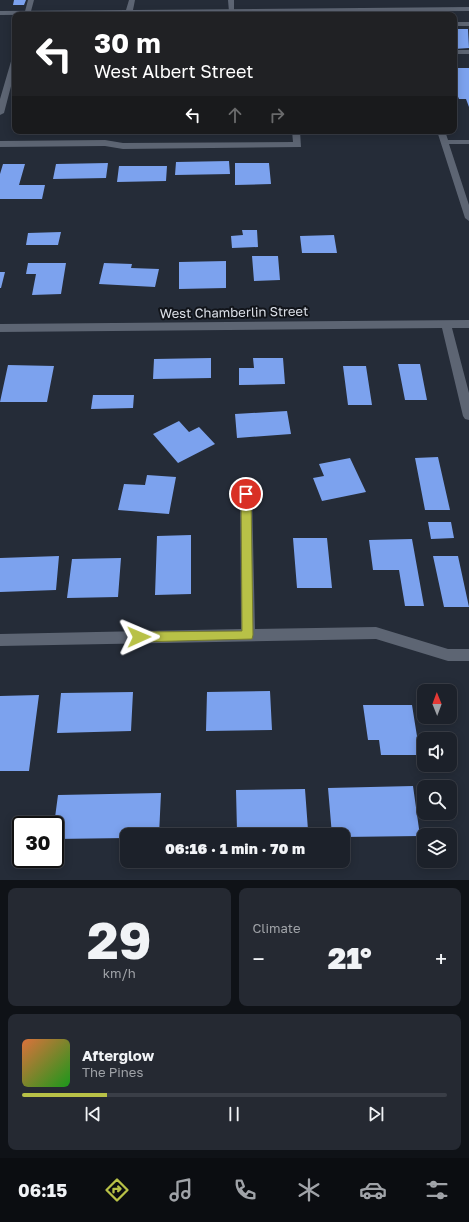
<!DOCTYPE html>
<meta charset="utf-8">
<style>
:root{--surface:#1c212a;--page:#252932;--text:#f1f3f6;--muted:#a0a3a8;--line:#3a3e47;--accent:#b8c147}
body{margin:0;font-family:"Golos Text",sans-serif;background:var(--page);color:var(--text);height:100vh;display:flex;flex-direction:column;font-size:15px;white-space:nowrap}
*{box-sizing:border-box;margin:0}
p{font-size:13px;color:var(--muted)}
.icon{flex:none;width:22px;height:22px;fill:none;stroke:currentColor;stroke-width:2;stroke-linecap:round;stroke-linejoin:round}
.map{position:relative;height:880px;overflow:hidden}
.drawer{display:flex;flex-direction:column;gap:8px;padding:8px;background:#0f1217;flex:1}
.drawer>*{flex:none}
.guide{position:absolute;left:12px;top:12px;width:445px;height:122px;border-radius:8px;box-shadow:0 2px 10px #0003,0 0 0 1px var(--line);background:#202124;color:#fff;overflow:hidden}
.needle{width:26px;rotate:359deg}
.controls{position:absolute;left:417px;top:684px;display:grid;gap:8px}
.controls a{display:grid;place-items:center;width:40px;height:40px;border-radius:8px;background:var(--surface);box-shadow:0 2px 10px #0003,0 0 0 1px var(--line);font-size:20px}
.speed{position:absolute;left:12px;top:816px;display:flex;gap:8px;font-size:20px;font-weight:700;text-align:center}
.speed>*{display:grid;place-content:center;width:52px;height:52px;border-radius:50%;background:var(--surface);box-shadow:0 2px 10px #0003,0 0 0 1px var(--line);line-height:1}
.speed .limit{border:2px solid #111;border-radius:6px;background:#fff;color:#111}
.pin{position:absolute;display:grid;place-items:center;width:34px;height:34px;color:#fff;margin:-17px;border:2px solid #fff;border-radius:50%;box-shadow:0 1px 4px #0007}
.me{position:absolute;width:44px;margin:-22px;rotate:89deg;stroke-linejoin:round;filter:drop-shadow(0 0 3px #0008)}
.turn{display:flex;align-items:center;gap:14px;height:84px;padding:0 16px;font-size:18px}
.turn .icon{width:52px;height:52px;stroke-width:2.5}
.turn b{display:block;font-size:28px;line-height:34px}
.lanes{display:flex;align-items:center;height:38px;padding:0 16px;background:#0003;justify-content:center;gap:20px;direction:ltr}
.lanes .off{opacity:.35}
.big{font-size:30px;font-weight:800;line-height:1.1}
.drawer .tile{flex:1;display:flex;flex-direction:column;justify-content:center;gap:6px;min-width:0;padding:0 14px;border-radius:8px;background:var(--page)}
.drawer .dial{align-items:center;gap:0}
.dial b{font-size:52px;line-height:1}
.song{display:flex;align-items:center;gap:12px}
.cover{width:48px;height:48px;border-radius:6px;background:linear-gradient(135deg,hsl(20 70% 55%),hsl(120 70% 35%))}
.played{height:4px;border-radius:2px;background:linear-gradient(90deg,var(--accent) 20%,var(--line) 20%)}
.keys{display:flex;justify-content:space-around;direction:ltr}
.heat{display:flex;justify-content:space-between;align-items:center;font-size:22px;direction:ltr}
.drawer .tiles{flex:1;display:grid;gap:8px;grid-template-columns:1fr 1fr}
.tile:last-child{grid-column:span 2}
.trip{position:absolute;left:120px;top:828px;width:230px;height:40px;border-radius:8px;background:var(--surface);box-shadow:0 2px 10px #0003,0 0 0 1px var(--line);font-weight:800;line-height:40px;text-align:center}
.tabs{display:flex;height:64px;justify-content:space-around;align-items:center;background:#0b0d11;color:var(--muted)}
.tabs .icon{width:28px;height:28px}
.tabs .active{color:var(--accent)}
.tabs b{font-size:18px;color:var(--text)}
.map>svg:first-child{display:block}
</style>
<div class="map">
<svg width="469" height="880" viewBox="0 0 469 880">
<rect width="100%" height="100%" fill="#252c38"/>
<!-- building -->
<path fill="#7ca2ee" d="M 14,0 L 26,0 L 24,5 L 13,5 Z
M 454,29 L 468,29 L 469,48 L 454,49 Z
M 454,68 L 469,68 L 469,107 L 466,99 L 459,99 L 454,87 Z
M 229,161 L 230,174 L 175,175 L 176,162 Z
M 108,163 L 106,178 L 53,179 L 56,164 Z
M 235,163 L 269,163 L 271,184 L 235,185 Z
M 3,164 L 25,164 L 19,185 L 45,185 L 42,199 L 0,199 L 0,174 Z
M 119,166 L 167,166 L 166,181 L 117,182 Z
M 242,230 L 257,230 L 258,247 L 232,248 L 231,236 L 243,235 Z
M 61,232 L 58,245 L 26,245 L 28,233 Z
M 334,235 L 337,253 L 302,253 L 300,236 Z
M 252,256 L 278,256 L 280,280 L 254,281 Z
M 226,261 L 226,288 L 179,289 L 179,262 Z
M 28,263 L 66,263 L 61,294 L 32,295 L 36,274 L 26,274 Z
M 104,263 L 132,264 L 131,268 L 159,269 L 155,287 L 99,284 Z
M 0,272 L 5,272 L 1,288 L 0,288 Z
M 211,358 L 211,378 L 153,379 L 154,359 Z
M 253,358 L 283,358 L 285,384 L 239,385 L 239,368 L 254,368 Z
M 398,364 L 420,364 L 427,400 L 405,400 Z
M 8,365 L 54,366 L 47,402 L 0,402 Z
M 343,366 L 366,366 L 372,405 L 348,405 Z
M 93,395 L 134,395 L 133,408 L 91,409 Z
M 287,411 L 291,434 L 237,438 L 235,414 Z
M 179,421 L 189,432 L 199,427 L 215,444 L 178,463 L 153,434 Z
M 438,457 L 450,510 L 425,510 L 415,458 Z
M 350,458 L 366,492 L 322,501 L 313,478 L 324,476 L 319,464 Z
M 147,475 L 176,477 L 169,514 L 118,510 L 124,484 L 145,485 Z
M 428,522 L 451,522 L 454,538 L 431,539 Z
M 191,535 L 191,594 L 155,595 L 157,536 Z
M 293,538 L 327,538 L 332,588 L 297,588 Z
M 412,539 L 424,606 L 405,606 L 399,570 L 373,570 L 369,540 Z
M 59,556 L 56,590 L 0,592 L 0,558 Z
M 433,556 L 458,556 L 469,607 L 444,607 Z
M 121,558 L 118,597 L 67,598 L 72,559 Z
M 270,691 L 272,730 L 206,731 L 207,692 Z
M 133,692 L 131,731 L 57,733 L 61,693 Z
M 39,695 L 29,771 L 0,771 L 0,696 Z
M 363,705 L 412,705 L 420,755 L 381,755 L 379,740 L 368,740 Z
M 413,786 L 420,836 L 343,837 L 343,835 L 332,835 L 328,788 Z
M 305,789 L 308,830 L 237,831 L 236,790 Z
M 161,793 L 159,835 L 127,835 L 127,838 L 55,839 L 54,825 L 58,795 Z"/>
<g fill="none" stroke-linecap="round" stroke-linejoin="round">
<!-- lane -->
<path fill="#5d6573" fill-rule="evenodd" d="M 28,0 L 34,0 L 30,15 L 24,15 Z
M 228,0 L 234,0 L 234,13 L 229,12 Z
M 454,22 L 469,22 L 469,26 L 454,26 Z
M 454,50 L 469,50 L 469,54 L 454,54 Z
M 15,56 L 15,71 L 4,113 L 0,115 L 0,99 L 12,58 Z
M 437,131 L 445,131 L 448,140 L 469,140 L 469,144 L 449,144 L 469,205 L 469,221 L 465,218 Z"/>
<!-- street -->
<path fill="#5d6573" fill-rule="evenodd" d="M 129,0 L 135,0 L 133,10 L 469,7 L 469,11 L 0,15 L 0,11 L 126,10 Z
M 292,131 L 300,131 L 301,147 L 123,149 L 105,146 L 0,147 L 0,141 L 105,140 L 123,143 L 293,142 Z
M 469,320 L 469,328 L 452,328 L 469,393 L 469,420 L 465,419 L 463,416 L 442,328 L 0,332 L 0,324 Z
M 246,489 L 250,491 L 252,494 L 255,629 L 376,627 L 448,649 L 469,649 L 469,661 L 448,661 L 376,639 L 0,646 L 0,634 L 241,629 L 240,494 L 242,491 Z"/>
</g>
<!-- route -->
<path fill="#b8c147" stroke="#787d2e" d="M 246,490 L 251,494 L 253,635 L 252,639 L 139,642 L 135,641 L 134,637 L 135,634 L 139,632 L 242,631 L 241,494 Z"/>
<g text-anchor="middle" stroke-width="4" stroke-linejoin="round" paint-order="stroke">
<!-- street labels -->
<g font-size="13" fill="#dce0e8" stroke="#11141a">
<text transform="translate(234 312) rotate(-1)" y="5">West Chamberlin Street</text>
</g>
</g>
</svg>
<div class="controls">
<a><svg class="needle" viewBox="-14 -14 28 28"><path d="M0-13l5 13h-10z" fill="#e53935"/><path d="M0 13l5-13h-10z" fill="#a0a3a8"/></svg></a>
<a><svg class="icon" aria-label="sound" viewBox="0 0 24 24"><path d="M4 9h4l5-4v14l-5-4H4zM17 9q2 3 0 6"/></svg></a>
<a><svg class="icon" aria-label="search" viewBox="0 0 24 24"><circle cx="10" cy="10" r="6"/><path d="M15 15l6 6"/></svg></a>
<a><svg class="icon" aria-label="layers" viewBox="0 0 24 24"><path d="M12 4l9 5-9 5-9-5zM3 14l9 5 9-5"/></svg></a>
</div>
<div class="speed"><div class="limit">30</div></div>
<div class="pin" style="left:246px;top:494px;background:#d93025"><svg class="icon" aria-label="arrive" viewBox="0 0 24 24"><path d="M6 21V4h12l-3 4 3 4H6"/></svg></div>
<svg class="me" style="left:139px;top:637px" viewBox="-20 -20 40 40"><path d="M0-17L14 15 0 8-14 15z" fill="#b8c147" stroke="#fff" stroke-width="4"/></svg>
<div class="trip">06:16 · 1 min · 70 m</div>
<div class="guide">
<div class="turn"><svg class="icon" aria-label="left" viewBox="0 0 24 24"><path d="M17 20v-9H6M10 6l-5 5 5 5"/></svg><div><b>30 m</b>West Albert Street</div></div>
<div class="lanes"><svg class="icon" aria-label="left" viewBox="0 0 24 24"><path d="M17 20v-9H6M10 6l-5 5 5 5"/></svg><svg class="icon off" aria-label="ahead" viewBox="0 0 24 24"><path d="M12 20V5M6 11l6-6 6 6"/></svg><svg class="icon off" aria-label="right" viewBox="0 0 24 24"><path d="M7 20v-9h11M14 6l5 5-5 5"/></svg></div>
</div>
</div>
<section class="drawer">
<div class="tiles">
<div class="tile dial"><b>29</b><p>km/h</p></div>
<div class="tile"><p>Climate</p>
<div class="heat"><a>−</a><b class="big">21°</b><a>+</a></div>
</div>
<div class="tile">
<div class="song"><i class="cover"></i><div><b>Afterglow</b><p>The Pines</p></div></div>
<div class="played"></div>
<div class="keys"><svg class="icon" aria-label="previous" viewBox="0 0 24 24"><path d="M18 5L8 12l10 7zM5 5v14"/></svg><svg class="icon" aria-label="pause" viewBox="0 0 24 24"><path d="M8 5v14M16 5v14"/></svg><svg class="icon" aria-label="next" viewBox="0 0 24 24"><path d="M6 5l10 7-10 7zM19 5v14"/></svg></div>
</div>
</div>
</section>
<nav class="tabs">
<b>06:15</b>
<svg class="icon active" aria-label="directions" viewBox="0 0 24 24"><path d="M12 3l9 9-9 9-9-9zM9 14v-3h6M13 9l2 2-2 2"/></svg>
<svg class="icon" aria-label="music" viewBox="0 0 24 24"><path d="M9 18V5l10-2v13"/><circle cx="6" cy="18" r="3"/><circle cx="16" cy="16" r="3"/></svg>
<svg class="icon" aria-label="phone" viewBox="0 0 24 24"><path d="M5 4h4l2 5-3 2q2 4 5 5l2-3 5 2v4C11 20 4 13 5 4z"/></svg>
<svg class="icon" aria-label="climate" viewBox="0 0 24 24"><path d="M12 3v18M4 7l16 10M4 17L20 7"/></svg>
<svg class="icon" aria-label="car" viewBox="0 0 24 24"><path d="M5 17H2v-5l4-1 3-4h7l3 4 3 1v5h-3M9 17h6M6 11h13"/><circle cx="7" cy="17" r="2"/><circle cx="17" cy="17" r="2"/></svg>
<svg class="icon" aria-label="filters" viewBox="0 0 24 24"><path d="M4 7h16M4 17h16"/><circle cx="9" cy="7" r="2"/><circle cx="15" cy="17" r="2"/></svg>
</nav>
